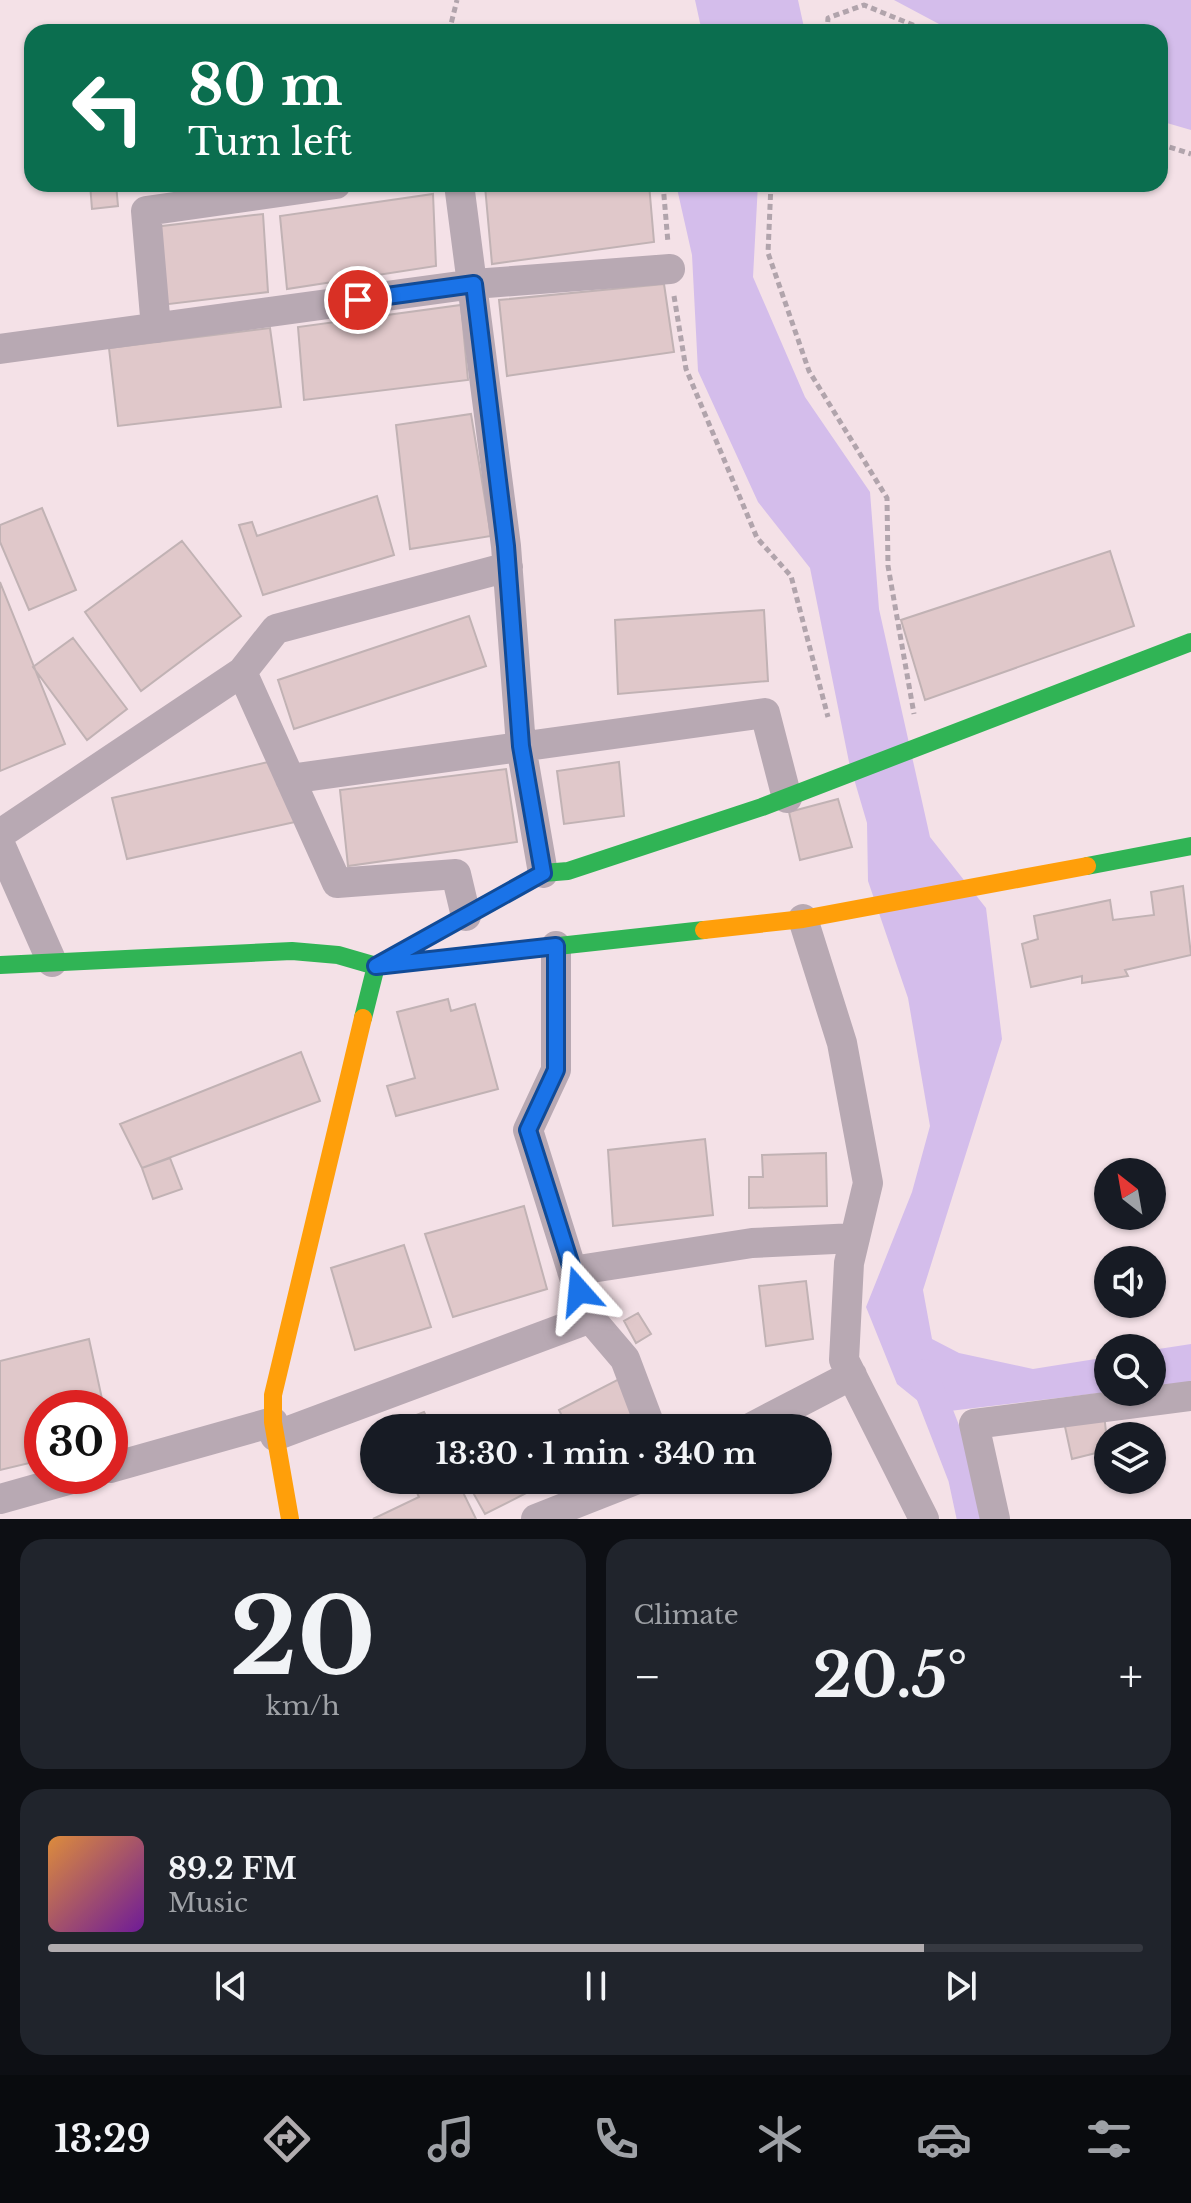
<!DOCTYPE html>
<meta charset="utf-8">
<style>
:root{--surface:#171b24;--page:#20242c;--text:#f1f3f6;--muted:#9ea1a6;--line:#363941;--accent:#b1acaf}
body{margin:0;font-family:"Libre Baskerville",serif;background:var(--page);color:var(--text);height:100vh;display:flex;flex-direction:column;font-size:30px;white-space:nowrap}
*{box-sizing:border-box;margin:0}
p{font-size:26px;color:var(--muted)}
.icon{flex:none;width:44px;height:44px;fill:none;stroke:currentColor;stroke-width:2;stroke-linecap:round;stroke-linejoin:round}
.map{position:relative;height:1519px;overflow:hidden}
.panel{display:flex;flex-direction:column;gap:20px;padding:20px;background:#0d0f14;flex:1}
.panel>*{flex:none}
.guide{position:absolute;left:24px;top:24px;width:1144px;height:168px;border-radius:24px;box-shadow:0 2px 6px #0004;background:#0b6e4f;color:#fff;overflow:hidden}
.needle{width:52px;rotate:329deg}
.controls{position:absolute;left:1094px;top:1158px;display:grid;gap:16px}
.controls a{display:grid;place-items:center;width:72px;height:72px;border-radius:50%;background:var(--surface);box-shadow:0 2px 6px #0004;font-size:40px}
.speed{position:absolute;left:24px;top:1390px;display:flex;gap:16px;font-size:40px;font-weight:700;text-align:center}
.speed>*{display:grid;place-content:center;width:104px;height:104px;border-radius:50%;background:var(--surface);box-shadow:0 2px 6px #0004;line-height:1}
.speed .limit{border:12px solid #d22;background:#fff;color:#111}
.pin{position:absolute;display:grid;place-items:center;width:68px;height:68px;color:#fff;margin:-34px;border:4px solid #fff;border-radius:50%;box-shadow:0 2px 8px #0007}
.me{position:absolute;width:88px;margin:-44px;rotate:342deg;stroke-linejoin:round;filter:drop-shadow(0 0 6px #0008)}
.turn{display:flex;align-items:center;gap:28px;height:168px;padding:0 32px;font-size:36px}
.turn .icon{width:104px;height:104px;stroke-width:2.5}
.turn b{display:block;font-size:56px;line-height:68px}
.big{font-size:60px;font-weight:700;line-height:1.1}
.panel .widget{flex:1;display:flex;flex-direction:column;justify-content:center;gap:12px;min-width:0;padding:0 28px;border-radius:24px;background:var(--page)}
.panel .dial{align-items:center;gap:0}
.dial b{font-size:104px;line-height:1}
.song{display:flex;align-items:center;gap:24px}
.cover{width:96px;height:96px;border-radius:12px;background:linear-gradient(135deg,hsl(30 70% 55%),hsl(280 70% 35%))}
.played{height:8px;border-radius:4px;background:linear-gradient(90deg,var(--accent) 80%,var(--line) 80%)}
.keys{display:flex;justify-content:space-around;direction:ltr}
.heat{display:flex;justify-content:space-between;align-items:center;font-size:44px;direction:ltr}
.panel .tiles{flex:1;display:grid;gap:20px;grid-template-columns:1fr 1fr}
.widget:last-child{grid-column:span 2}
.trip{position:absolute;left:360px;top:1414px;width:472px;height:80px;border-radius:40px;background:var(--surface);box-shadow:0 2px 6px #0004;font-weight:700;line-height:80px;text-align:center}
.menu{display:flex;height:128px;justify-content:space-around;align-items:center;background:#090b0e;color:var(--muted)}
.menu .icon{width:56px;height:56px}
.menu .selected{color:var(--accent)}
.menu b{font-size:36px;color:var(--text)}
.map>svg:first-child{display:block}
</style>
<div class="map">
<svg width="1191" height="1519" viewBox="0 0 1191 1519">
<rect width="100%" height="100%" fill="#f4e1e7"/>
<!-- water -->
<path fill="#d4bdeb" d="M 695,0 L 798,0 L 805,32 L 702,32 Z
M 894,0 L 1191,0 L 1191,130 L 1160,121 L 1160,32 L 954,32 Z
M 676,184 L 758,184 L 753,277 L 805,397 L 870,492 L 879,609 L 930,837 L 986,908 L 1002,1039 L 923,1290 L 932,1339 L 959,1353 L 1033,1369 L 1108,1357 L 1108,1392 L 933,1413 L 897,1384 L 866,1307 L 912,1192 L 930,1126 L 908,998 L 868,881 L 867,823 L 849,762 L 810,568 L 758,502 L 698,371 L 692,255 Z
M 1191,1344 L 1191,1382 L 1152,1387 L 1152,1350 Z"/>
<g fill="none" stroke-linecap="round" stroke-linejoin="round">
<!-- canal -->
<path stroke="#d4bdeb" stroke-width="30" d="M 923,1374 L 963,1477 L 972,1519"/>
</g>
<!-- building -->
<path fill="#e0c8ca" stroke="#c1b2b4" stroke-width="2" d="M 90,184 L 116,184 L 118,206 L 92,209 Z
M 501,184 L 649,184 L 654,242 L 492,264 L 485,186 Z
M 433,194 L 436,266 L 287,289 L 280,216 Z
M 263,214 L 268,292 L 161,305 L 154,227 Z
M 664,284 L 674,352 L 507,376 L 499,300 Z
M 461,305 L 468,380 L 304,400 L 298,327 Z
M 270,328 L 281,407 L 118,426 L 109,348 Z
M 471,414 L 491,536 L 410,549 L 396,425 Z
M 377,496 L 394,555 L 263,595 L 239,525 L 252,522 L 257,536 Z
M 42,508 L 76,590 L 29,610 L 0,542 L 0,525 Z
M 182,541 L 241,616 L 141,691 L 85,612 Z
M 1110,551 L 1134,626 L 925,700 L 901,620 Z
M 0,582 L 65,744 L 0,771 Z
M 764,610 L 768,681 L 618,694 L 615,620 Z
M 469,616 L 486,666 L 294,729 L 278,680 Z
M 73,638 L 127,709 L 87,740 L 33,667 Z
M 277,760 L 295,822 L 127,859 L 112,798 Z
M 619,762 L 624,816 L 564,824 L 557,771 Z
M 506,769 L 517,842 L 348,866 L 340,790 Z
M 838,799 L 852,847 L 800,860 L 789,812 Z
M 1183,886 L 1191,955 L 1125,970 L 1128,976 L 1082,983 L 1082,976 L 1031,987 L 1022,944 L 1038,939 L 1034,916 L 1110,900 L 1113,920 L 1154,915 L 1151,892 Z
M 448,999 L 451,1011 L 475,1004 L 498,1089 L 396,1116 L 387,1086 L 415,1078 L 397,1012 Z
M 301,1052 L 320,1101 L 142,1168 L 120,1124 Z
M 705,1139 L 713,1215 L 613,1226 L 608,1150 Z
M 826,1153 L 827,1206 L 749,1208 L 749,1177 L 763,1177 L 762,1155 Z
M 170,1158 L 182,1189 L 153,1199 L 142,1168 Z
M 524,1206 L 547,1289 L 453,1317 L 425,1234 Z
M 404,1245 L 431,1327 L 355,1350 L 331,1268 Z
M 806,1281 L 813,1339 L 766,1346 L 759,1286 Z
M 638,1313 L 651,1334 L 636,1343 L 624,1321 Z
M 89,1339 L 104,1408 L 42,1408 L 42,1460 L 0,1470 L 0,1361 Z
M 625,1376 L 651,1428 L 568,1428 L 559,1410 Z
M 424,1412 L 432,1428 L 401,1428 L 398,1422 Z
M 1104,1414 L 1108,1450 L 1072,1459 L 1064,1422 Z
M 411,1480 L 457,1480 L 476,1519 L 373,1519 L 419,1497 Z
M 466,1480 L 532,1480 L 536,1488 L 485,1514 Z"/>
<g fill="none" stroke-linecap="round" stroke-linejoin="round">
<!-- path -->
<path stroke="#b1a4ac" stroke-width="5" stroke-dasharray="6 4" stroke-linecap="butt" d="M 449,32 L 457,0
M 827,32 L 828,18 L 864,5 L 930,32
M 1160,144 L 1191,154
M 663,184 L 668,243
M 771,184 L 768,253 L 809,371 L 887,498 L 888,566 L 914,714
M 674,296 L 686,369 L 757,538 L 791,576 L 828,717"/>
<!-- street -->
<path stroke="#b8a9b3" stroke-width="30" d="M 459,184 L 506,546 L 521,746 L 543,873
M 156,328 L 146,211 L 336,184
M 0,349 L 474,284 L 670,269
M 242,672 L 337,883 L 456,874 L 466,916
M 290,779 L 765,713 L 787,798
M 0,834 L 242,672 L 276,629 L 508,567
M 0,844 L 52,962
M 803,919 L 842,1043 L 868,1183 L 849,1263 L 844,1360 L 924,1519
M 556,946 L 556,1070 L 528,1130 L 585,1312 L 625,1359 L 651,1428
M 572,1271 L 752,1243 L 855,1238
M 750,1428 L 852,1375
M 275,1436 L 591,1318
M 110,1468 L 273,1422
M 0,1499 L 82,1476
M 536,1519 L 635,1480
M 995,1519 L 974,1424 L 1191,1396"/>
<!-- fast -->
<path stroke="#30b455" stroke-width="18" d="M 1087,866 L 1191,846
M 0,965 L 292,951 L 338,955 L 376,966 L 704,930
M 363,1018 L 376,966 L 543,873 L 568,871 L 762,807 L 1191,642"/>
<!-- slow -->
<path stroke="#ff9f0a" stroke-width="18" d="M 704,930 L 803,919 L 1087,866
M 290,1519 L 273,1422 L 273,1395 L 363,1018"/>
</g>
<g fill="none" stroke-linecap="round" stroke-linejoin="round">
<!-- route casing -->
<g stroke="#114b97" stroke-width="20">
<path id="route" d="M 358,300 L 474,284 L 506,546 L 521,746 L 543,873 L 376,966 L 556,946 L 556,1070 L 528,1130 L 579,1291"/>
</g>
<!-- route -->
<use href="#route" stroke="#1a73e8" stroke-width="14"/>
</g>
</svg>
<div class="controls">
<a><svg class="needle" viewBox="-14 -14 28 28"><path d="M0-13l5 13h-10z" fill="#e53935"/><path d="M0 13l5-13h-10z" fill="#9ea1a6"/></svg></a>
<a><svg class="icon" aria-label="sound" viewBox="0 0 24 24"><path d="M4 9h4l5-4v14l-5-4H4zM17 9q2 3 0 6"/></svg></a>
<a><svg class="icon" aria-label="search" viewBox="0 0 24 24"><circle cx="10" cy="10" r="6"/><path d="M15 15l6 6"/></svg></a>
<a><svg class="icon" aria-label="layers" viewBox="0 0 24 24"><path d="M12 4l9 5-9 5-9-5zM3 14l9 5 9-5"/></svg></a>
</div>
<div class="speed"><div class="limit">30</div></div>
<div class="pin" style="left:358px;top:300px;background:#d93025"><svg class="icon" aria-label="arrive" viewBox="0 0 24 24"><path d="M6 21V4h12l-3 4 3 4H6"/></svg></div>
<svg class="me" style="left:579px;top:1291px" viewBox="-20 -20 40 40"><path d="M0-17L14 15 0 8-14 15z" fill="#1a73e8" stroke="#fff" stroke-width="4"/></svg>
<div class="trip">13:30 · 1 min · 340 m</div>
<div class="guide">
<div class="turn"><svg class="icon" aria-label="left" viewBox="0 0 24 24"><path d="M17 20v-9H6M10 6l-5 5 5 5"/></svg><div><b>80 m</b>Turn left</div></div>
</div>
</div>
<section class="panel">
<div class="tiles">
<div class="widget dial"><b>20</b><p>km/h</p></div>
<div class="widget"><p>Climate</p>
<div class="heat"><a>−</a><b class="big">20.5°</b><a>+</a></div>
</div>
<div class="widget">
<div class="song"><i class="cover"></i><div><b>89.2 FM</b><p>Music</p></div></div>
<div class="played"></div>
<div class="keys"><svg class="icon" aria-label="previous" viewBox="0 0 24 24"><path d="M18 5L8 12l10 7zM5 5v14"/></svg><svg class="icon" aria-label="pause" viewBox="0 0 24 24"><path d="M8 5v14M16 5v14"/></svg><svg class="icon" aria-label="next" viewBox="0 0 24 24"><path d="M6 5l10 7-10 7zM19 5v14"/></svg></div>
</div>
</div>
</section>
<nav class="menu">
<b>13:29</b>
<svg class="icon selected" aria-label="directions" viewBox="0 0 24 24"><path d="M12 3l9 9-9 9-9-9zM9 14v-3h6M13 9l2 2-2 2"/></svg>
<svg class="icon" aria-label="music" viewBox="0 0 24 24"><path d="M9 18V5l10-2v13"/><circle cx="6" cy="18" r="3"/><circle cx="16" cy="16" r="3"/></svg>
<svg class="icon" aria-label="phone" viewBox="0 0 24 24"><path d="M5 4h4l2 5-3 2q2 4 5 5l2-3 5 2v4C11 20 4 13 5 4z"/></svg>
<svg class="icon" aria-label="climate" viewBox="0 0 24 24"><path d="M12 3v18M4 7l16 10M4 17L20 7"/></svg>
<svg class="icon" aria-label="car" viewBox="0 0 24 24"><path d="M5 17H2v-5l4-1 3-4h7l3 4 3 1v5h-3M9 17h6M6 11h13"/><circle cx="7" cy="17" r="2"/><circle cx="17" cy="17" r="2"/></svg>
<svg class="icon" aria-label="filters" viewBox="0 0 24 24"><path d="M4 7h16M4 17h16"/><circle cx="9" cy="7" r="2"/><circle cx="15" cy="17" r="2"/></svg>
</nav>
